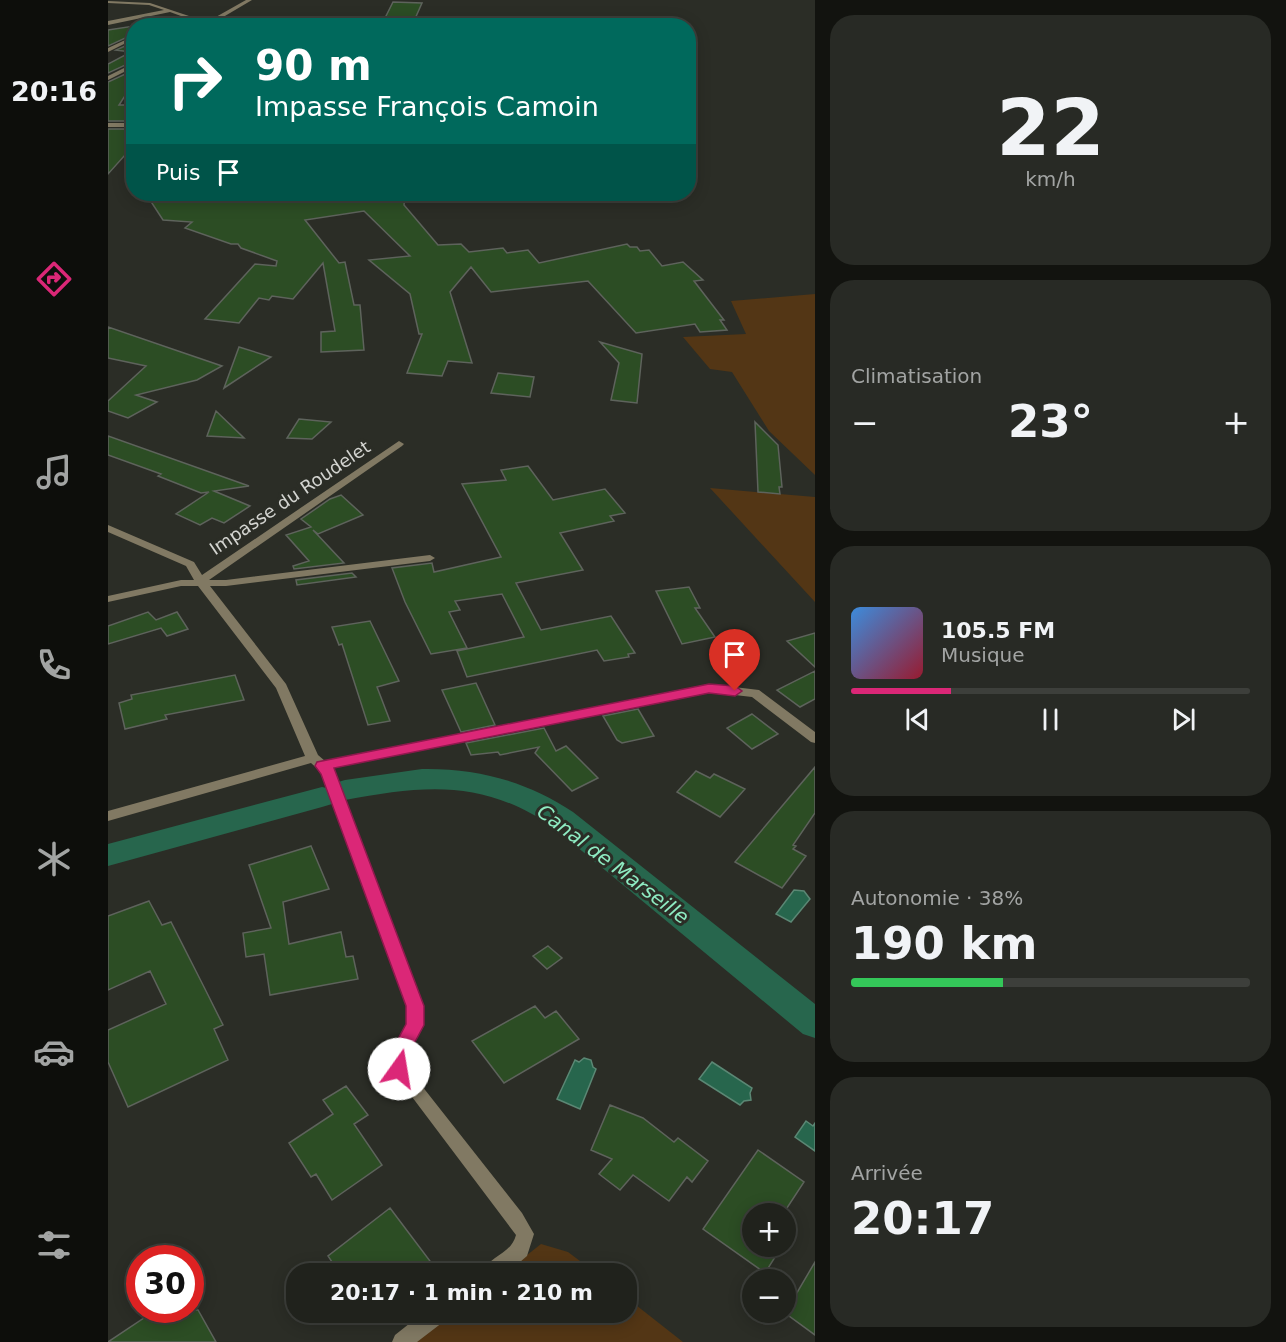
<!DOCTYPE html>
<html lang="fr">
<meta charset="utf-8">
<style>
:root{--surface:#20221c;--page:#282a25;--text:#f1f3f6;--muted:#a2a4a3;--line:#3d3f3b;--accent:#db2777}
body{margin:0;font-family:"DejaVu Sans",sans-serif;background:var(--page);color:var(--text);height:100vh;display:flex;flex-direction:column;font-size:22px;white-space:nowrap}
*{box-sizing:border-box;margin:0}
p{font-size:20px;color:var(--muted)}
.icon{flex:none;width:33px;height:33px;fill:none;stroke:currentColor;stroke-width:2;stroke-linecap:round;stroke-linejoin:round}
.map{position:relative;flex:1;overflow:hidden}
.side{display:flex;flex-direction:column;gap:15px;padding:15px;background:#12130f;width:471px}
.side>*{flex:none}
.guide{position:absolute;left:18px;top:18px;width:570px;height:183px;border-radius:24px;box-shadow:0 3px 15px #0003,0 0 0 2px var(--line);background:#00695c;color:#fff;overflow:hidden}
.buttons{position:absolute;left:634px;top:1203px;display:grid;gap:12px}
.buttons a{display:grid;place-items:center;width:54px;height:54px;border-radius:50%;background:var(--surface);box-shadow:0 3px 15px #0003,0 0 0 2px var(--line);font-size:30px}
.speed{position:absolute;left:18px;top:1245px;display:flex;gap:12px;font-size:30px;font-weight:700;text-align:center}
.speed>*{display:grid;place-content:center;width:78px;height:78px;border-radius:50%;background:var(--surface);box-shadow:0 3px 15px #0003,0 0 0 2px var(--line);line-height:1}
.speed .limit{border:9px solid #d22;background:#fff;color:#111}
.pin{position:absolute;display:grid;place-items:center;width:51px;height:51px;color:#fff;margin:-62px -26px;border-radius:50% 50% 50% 0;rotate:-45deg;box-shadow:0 0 6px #0007}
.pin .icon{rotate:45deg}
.me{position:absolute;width:66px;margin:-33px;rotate:13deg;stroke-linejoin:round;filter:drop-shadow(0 0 4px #0008)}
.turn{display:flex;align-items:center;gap:21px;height:126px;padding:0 30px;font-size:27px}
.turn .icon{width:78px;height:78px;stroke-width:2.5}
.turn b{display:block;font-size:42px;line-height:51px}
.then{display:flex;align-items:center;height:57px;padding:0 30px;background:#0003;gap:12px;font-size:22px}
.big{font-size:45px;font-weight:800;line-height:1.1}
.side .widget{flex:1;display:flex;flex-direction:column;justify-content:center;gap:9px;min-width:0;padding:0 21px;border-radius:24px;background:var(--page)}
.side .dial{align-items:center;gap:0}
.dial b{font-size:78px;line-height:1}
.song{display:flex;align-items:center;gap:18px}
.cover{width:72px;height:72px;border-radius:9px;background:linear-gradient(135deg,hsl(210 70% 55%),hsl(350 70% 35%))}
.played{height:6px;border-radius:3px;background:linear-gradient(90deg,var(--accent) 25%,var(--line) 25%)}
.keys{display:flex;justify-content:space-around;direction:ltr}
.heat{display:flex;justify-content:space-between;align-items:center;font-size:33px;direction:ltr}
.charge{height:9px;border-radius:4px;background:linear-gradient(90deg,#34c759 38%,var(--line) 0)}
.trip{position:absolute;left:178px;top:1263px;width:351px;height:60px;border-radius:24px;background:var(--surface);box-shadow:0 3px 15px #0003,0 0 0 2px var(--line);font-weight:800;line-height:60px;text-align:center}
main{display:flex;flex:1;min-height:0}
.tabs{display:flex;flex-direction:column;width:108px;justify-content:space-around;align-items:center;background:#0d0e0b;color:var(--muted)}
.tabs .icon{width:42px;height:42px}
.tabs .selected{color:var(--accent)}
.tabs b{font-size:27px;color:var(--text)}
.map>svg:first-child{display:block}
</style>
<main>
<nav class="tabs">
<b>20:16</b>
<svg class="icon selected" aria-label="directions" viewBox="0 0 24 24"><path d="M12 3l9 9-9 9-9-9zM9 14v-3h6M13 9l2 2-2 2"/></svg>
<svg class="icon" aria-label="music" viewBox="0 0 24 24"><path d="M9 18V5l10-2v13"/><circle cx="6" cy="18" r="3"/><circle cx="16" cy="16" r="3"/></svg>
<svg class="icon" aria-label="phone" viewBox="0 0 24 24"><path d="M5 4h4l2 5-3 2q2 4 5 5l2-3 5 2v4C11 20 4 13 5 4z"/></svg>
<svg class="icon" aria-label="climate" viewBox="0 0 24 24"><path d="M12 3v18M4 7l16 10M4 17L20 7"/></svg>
<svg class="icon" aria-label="car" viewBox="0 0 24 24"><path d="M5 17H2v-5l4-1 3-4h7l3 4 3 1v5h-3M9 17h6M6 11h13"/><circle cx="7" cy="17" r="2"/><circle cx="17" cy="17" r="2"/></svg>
<svg class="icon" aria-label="filters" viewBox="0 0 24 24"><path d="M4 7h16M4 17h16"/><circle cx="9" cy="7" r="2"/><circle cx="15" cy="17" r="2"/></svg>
</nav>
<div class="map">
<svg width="707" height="1342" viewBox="0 0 707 1342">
<rect width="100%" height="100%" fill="#2b2d26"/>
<!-- green -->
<path fill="#533615" d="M 707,294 L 707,475 L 661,431 L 624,372 L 602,369 L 575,337 L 638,334 L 623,301 Z
M 602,488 L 707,497 L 707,602 Z
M 433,1244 L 460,1252 L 488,1273 L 395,1274 Z
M 519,1298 L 575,1342 L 307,1342 L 345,1313 L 519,1312 Z"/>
<!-- water -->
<path fill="#27664d" stroke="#5b8774" stroke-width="1.5" d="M 686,890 L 696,891 L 702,899 L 683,922 L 668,914 Z
M 476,1058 L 483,1060 L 485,1067 L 488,1069 L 472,1109 L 449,1099 L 467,1060 L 471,1062 Z
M 604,1062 L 644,1088 L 642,1093 L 643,1100 L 636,1101 L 632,1105 L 591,1079 Z
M 698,1121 L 705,1126 L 707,1123 L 707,1151 L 687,1137 Z"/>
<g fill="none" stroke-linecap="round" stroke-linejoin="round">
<!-- canal -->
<path fill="#27664d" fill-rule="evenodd" d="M 314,769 C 369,768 418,781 465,812 L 707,1004 L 707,1038 L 695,1034 L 445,827 C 375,779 317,785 237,800 L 228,797 L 224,804 L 214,807 L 0,866 L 0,844 L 214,787 L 223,789 L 227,783 L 237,780 Z"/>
</g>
<!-- building -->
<path fill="#2c4d24" stroke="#5e635c" stroke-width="1.5" d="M 285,2 L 314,3 L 306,21 L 289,21 L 277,18 Z
M 26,26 L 26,34 L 0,46 L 0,30 Z
M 26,42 L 26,61 L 0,73 L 0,64 L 23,52 L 8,50 Z
M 26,70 L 26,82 L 11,105 L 26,105 L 26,121 L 0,121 L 0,82 Z
M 0,129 L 26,129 L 26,145 L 0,174 Z
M 38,194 L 135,194 L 138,197 L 163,194 L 297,194 L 296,205 L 330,245 L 353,244 L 361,252 L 395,248 L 399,253 L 420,250 L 431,263 L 519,244 L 522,247 L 529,247 L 532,251 L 541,250 L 554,266 L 575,262 L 595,280 L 586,281 L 616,320 L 612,320 L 619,330 L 592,332 L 587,324 L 528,333 L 480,281 L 383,292 L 363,267 L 342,292 L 364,363 L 340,361 L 334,376 L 299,373 L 314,334 L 311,334 L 302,294 L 261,260 L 302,256 L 256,211 L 197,220 L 231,263 L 237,262 L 246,305 L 252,305 L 256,350 L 213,352 L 213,332 L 227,331 L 215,263 L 185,299 L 164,296 L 161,300 L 151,298 L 131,323 L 97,319 L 147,264 L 168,266 L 169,261 L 133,248 L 130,244 L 123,244 L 77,228 L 84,222 L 55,220 Z
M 0,327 L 73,352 L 114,366 L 89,380 L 28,395 L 49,402 L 20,418 L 0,411 L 0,401 L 38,366 L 0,358 Z
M 492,342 L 534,354 L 529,403 L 503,400 L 511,363 Z
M 131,347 L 163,357 L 116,388 Z
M 390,373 L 426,377 L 422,397 L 383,393 Z
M 108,411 L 136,438 L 99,436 Z
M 191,419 L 223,422 L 204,439 L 179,438 Z
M 647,422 L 670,445 L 674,487 L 671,487 L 672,494 L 650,492 Z
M 0,436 L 141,486 L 106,491 L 142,506 L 116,523 L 104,518 L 92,525 L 68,514 L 101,492 L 93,493 L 50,476 L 53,474 L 0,455 Z
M 420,466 L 445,500 L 497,489 L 517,513 L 502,516 L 506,521 L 452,533 L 475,570 L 408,583 L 433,630 L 503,616 L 527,653 L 520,654 L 521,657 L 496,661 L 489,650 L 359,677 L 349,651 L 416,637 L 394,594 L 347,601 L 352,610 L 341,612 L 359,648 L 323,654 L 297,602 L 284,568 L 324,563 L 326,572 L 393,557 L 354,484 L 398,480 L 393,470 Z
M 233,495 L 255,515 L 210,534 L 205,530 L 236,563 L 186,569 L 185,566 L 201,561 L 178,535 L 203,527 L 193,519 L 222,499 Z
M 244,573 L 248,577 L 189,585 L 188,580 Z
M 581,587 L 592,608 L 587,608 L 607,637 L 574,644 L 548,591 Z
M 40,612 L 48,620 L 69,612 L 80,629 L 59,636 L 53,628 L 0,644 L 0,626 Z
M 262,621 L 291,681 L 269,687 L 282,721 L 260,725 L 234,644 L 231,645 L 224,627 Z
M 707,633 L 707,667 L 679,641 Z
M 707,671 L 707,699 L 692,707 L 669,690 Z
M 127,675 L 136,700 L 57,715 L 59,719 L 17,729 L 11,703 L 24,699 L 23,695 Z
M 368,683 L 387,725 L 353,732 L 334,690 Z
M 530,709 L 546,736 L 514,743 L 509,740 L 495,716 Z
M 644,714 L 670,734 L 644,749 L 619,728 Z
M 436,728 L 448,751 L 458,746 L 490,778 L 464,791 L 427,753 L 431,747 L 392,755 L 390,752 L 363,755 L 358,743 Z
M 707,767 L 707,813 L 685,845 L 688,846 L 685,849 L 698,856 L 674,888 L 627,862 Z
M 588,771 L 602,778 L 606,774 L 637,789 L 612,817 L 569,792 Z
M 203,846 L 221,889 L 175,902 L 181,944 L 233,932 L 238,957 L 245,956 L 250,979 L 162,995 L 156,954 L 138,957 L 135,933 L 163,928 L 141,865 Z
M 41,901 L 54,925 L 63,922 L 96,987 L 115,1025 L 106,1029 L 120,1060 L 20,1107 L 0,1062 L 0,1030 L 58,1004 L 42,971 L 0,990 L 0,916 Z
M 440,946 L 454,958 L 439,969 L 425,956 Z
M 427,1006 L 437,1018 L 448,1011 L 471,1039 L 396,1083 L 364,1041 Z
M 238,1086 L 260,1115 L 246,1124 L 274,1165 L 224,1200 L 208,1174 L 203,1177 L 181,1143 L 225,1114 L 215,1100 Z
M 502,1105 L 535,1118 L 566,1142 L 570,1138 L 600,1161 L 584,1182 L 579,1177 L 561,1201 L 525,1175 L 512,1190 L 491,1174 L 504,1159 L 483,1150 Z
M 650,1150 L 696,1182 L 675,1214 L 645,1214 L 645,1246 L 674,1246 L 657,1273 L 595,1229 Z
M 282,1208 L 325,1265 L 313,1274 L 232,1274 L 220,1256 Z
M 707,1262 L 707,1335 L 677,1313 Z
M 48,1310 L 90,1310 L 108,1342 L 0,1342 Z"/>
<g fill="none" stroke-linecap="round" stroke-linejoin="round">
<!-- street -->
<path fill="#817963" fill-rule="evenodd" d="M 138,0 L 144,0 L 100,26 L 93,26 L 95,24 L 62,12 L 0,25 L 0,21 L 56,10 L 41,5 L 0,3 L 0,1 L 42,3 L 99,22 Z
M 26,36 L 26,39 L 0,52 L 0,48 Z
M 26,63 L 26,67 L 0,80 L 0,76 Z
M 0,123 L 26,123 L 26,127 L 0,127 Z
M 291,441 L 296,444 L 294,446 L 101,580 L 118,580 L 322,555 L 327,558 L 322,561 L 118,586 L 102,586 L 178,684 L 210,755 L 217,761 L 601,684 L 651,690 L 707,732 L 707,743 L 703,742 L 644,697 L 601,692 L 225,768 L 315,1006 L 315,1025 L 298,1057 L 299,1067 L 414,1213 L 426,1234 L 419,1256 L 398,1274 L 373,1274 C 380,1256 403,1255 408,1235 L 283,1069 L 282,1056 L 299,1024 L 299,1006 L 214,773 L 203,763 L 0,821 L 0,811 L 197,756 L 168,688 L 90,586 L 73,586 L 0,602 L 0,596 L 73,580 L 86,580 L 78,566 L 0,532 L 0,525 L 86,562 L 94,575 Z
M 316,1312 L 341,1312 L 339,1319 L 309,1342 L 284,1342 L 287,1335 Z"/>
</g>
<!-- route -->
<path fill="#db2777" stroke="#8e194d" stroke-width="1.5" d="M 601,684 L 627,686 L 634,691 L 627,696 L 601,693 L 226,768 L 316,1006 L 316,1025 L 299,1057 L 301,1069 L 298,1075 L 291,1077 L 285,1075 L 281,1056 L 298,1024 L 298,1006 L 213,774 L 207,766 L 209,762 Z"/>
<g text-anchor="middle" stroke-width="6" stroke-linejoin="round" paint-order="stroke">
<!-- street labels -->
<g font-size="18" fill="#d3d4d0" stroke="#2b2d26">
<text transform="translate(182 498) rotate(-34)" y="6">Impasse du Roudelet</text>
</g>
<!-- water labels -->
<g font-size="20" font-style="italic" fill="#8eebc2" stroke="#2b2d26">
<text transform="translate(505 864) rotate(37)" y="7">Canal de Marseille</text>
</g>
</g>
</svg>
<div class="buttons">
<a>+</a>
<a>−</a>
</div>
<div class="speed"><div class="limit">30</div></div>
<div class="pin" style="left:627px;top:691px;background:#d93025"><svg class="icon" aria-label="arrive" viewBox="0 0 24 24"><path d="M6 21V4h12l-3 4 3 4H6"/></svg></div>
<svg class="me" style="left:291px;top:1069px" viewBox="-20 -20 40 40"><circle r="19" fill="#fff"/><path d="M0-13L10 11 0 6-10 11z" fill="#db2777"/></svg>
<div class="trip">20:17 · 1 min · 210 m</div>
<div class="guide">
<div class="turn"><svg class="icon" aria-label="right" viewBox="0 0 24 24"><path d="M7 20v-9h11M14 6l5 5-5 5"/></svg><div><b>90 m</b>Impasse François Camoin</div></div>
<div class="then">Puis<svg class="icon" aria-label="arrive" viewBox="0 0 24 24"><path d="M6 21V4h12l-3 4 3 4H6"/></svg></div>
</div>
</div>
<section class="side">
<div class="widget dial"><b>22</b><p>km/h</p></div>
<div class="widget"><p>Climatisation</p>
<div class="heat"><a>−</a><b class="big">23°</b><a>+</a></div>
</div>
<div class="widget">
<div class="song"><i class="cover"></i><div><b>105.5 FM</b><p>Musique</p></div></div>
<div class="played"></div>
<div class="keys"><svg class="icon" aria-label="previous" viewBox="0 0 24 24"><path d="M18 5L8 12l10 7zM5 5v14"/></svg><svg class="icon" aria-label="pause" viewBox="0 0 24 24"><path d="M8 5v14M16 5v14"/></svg><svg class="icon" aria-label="next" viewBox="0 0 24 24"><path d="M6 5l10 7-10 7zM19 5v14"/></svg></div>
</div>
<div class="widget"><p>Autonomie · 38%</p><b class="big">190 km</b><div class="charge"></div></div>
<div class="widget"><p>Arrivée</p><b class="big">20:17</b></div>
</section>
</main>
